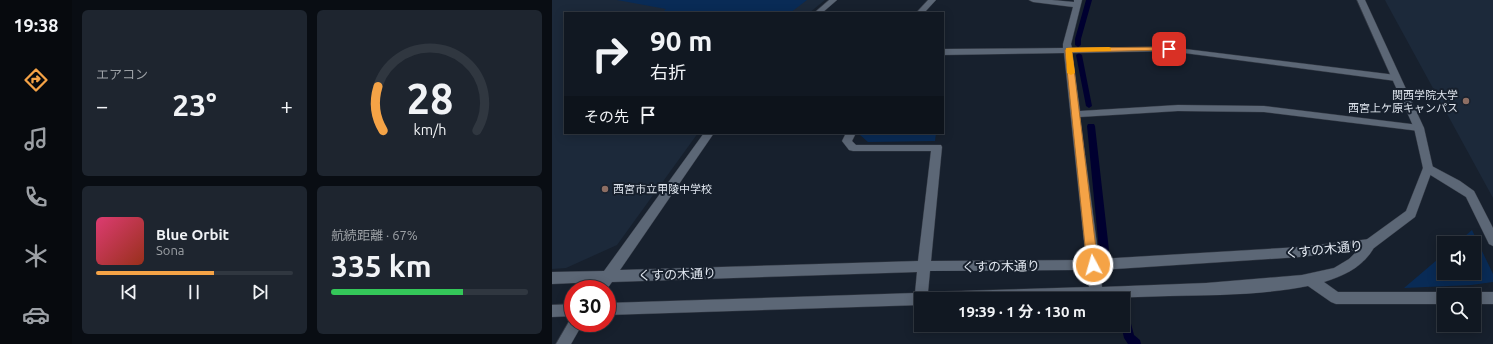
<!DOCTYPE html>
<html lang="ja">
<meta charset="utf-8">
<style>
:root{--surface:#111822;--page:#1e252f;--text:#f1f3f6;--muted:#9ca0a5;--line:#303740;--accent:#f5a346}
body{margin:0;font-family:Ubuntu,"Noto Sans JP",sans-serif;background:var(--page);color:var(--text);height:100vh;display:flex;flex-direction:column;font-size:15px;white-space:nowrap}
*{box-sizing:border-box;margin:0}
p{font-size:13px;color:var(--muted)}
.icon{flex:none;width:22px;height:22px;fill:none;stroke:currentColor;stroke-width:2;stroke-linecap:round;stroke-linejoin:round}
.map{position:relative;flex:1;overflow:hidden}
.drawer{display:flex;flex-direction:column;gap:10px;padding:10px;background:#090d13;width:480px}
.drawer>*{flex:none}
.top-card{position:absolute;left:12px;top:12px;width:380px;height:122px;border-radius:0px;box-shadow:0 2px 10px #0003,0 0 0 1px var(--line);background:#111822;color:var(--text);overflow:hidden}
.controls{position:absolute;left:885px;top:236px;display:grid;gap:8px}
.controls a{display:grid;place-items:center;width:44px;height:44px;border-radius:0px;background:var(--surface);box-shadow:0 2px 10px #0003,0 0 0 1px var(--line);font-size:20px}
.speed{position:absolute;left:12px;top:280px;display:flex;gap:8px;font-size:20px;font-weight:700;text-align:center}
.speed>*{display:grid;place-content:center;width:52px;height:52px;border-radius:50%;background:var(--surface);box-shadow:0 2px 10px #0003,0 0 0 1px var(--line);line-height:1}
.speed .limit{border:6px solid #d22;background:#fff;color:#111}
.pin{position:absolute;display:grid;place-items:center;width:34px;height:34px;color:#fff;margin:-17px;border-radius:8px;box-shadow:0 2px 6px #0006}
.me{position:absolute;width:44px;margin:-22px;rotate:354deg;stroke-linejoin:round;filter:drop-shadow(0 0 3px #0008)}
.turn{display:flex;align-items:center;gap:14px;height:84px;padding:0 20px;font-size:18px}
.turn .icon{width:52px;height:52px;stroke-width:2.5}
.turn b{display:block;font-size:28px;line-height:34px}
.then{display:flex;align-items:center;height:38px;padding:0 20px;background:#0003;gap:8px;font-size:15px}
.big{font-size:30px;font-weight:700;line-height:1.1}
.drawer .widget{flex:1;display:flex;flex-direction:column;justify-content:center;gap:6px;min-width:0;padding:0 14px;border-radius:6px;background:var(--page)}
.drawer .dial{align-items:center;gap:0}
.dial svg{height:104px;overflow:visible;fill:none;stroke:var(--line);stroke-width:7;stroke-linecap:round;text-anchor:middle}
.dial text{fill:var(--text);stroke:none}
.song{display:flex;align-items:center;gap:12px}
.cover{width:48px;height:48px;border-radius:6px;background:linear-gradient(135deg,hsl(340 70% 55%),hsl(10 70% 35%))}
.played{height:4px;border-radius:2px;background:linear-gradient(90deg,var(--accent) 60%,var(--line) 60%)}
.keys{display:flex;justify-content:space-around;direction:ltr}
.heat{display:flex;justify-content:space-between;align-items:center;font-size:22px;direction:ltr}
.charge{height:6px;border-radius:3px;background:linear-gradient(90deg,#34c759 67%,var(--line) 0)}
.drawer .tiles{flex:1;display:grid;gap:10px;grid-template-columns:repeat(2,1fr)}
.trip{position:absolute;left:362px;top:292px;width:216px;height:40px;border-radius:0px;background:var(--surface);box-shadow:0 2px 10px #0003,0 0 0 1px var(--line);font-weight:700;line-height:40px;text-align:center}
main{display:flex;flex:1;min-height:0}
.dock{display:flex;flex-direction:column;width:72px;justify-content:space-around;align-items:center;background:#070a0e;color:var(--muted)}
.dock .icon{width:28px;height:28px}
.dock .selected{color:var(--accent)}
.dock b{font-size:18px;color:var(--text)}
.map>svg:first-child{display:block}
</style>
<main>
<nav class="dock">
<b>19:38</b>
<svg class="icon selected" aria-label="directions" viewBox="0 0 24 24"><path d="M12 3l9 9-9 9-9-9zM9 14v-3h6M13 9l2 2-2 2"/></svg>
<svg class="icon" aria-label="music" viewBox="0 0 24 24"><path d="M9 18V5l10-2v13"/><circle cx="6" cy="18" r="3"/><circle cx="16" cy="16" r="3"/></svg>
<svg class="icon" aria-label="phone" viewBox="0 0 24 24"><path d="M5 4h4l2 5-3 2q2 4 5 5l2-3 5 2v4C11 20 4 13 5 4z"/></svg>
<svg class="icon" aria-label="climate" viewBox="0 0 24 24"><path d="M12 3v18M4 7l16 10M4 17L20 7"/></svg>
<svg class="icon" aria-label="car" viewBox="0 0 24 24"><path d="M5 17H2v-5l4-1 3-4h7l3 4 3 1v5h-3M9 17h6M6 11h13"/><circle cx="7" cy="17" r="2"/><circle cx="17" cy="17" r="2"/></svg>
</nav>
<section class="drawer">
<div class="tiles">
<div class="widget"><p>エアコン</p>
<div class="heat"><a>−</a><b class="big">23°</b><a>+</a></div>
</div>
<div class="widget dial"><svg viewBox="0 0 100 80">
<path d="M14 69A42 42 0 1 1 86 69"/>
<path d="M14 69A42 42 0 0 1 10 35" stroke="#f5a346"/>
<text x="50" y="56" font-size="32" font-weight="700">28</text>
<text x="50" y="72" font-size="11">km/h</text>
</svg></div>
<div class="widget">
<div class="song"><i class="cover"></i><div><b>Blue Orbit</b><p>Sona</p></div></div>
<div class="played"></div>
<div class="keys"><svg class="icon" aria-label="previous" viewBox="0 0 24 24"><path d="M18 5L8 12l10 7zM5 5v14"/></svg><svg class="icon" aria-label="pause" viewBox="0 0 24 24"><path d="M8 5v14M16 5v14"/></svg><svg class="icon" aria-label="next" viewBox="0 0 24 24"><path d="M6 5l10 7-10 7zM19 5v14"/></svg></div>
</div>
<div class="widget"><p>航続距離 · 67%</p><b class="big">335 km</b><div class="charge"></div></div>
</div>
</section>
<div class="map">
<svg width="941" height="344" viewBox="0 0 941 344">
<rect width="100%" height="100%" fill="#17202d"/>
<!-- built -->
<path fill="#1c293a" d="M 0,0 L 273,0 L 257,13 L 13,13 L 13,133 L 146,133 L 65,245 L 14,268 L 0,269 Z
M 833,0 L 941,0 L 941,198 L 835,4 Z"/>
<!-- green -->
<path fill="#092b56" d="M 65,0 L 255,0 L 238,13 L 110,13 L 114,9 Z
M 309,133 L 384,133 L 383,141 L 316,142 L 308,135 Z
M 920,230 L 941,274 L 941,282 L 919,285 L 852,288 L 892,254 L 892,273 L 922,273 L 922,243 L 905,243 Z"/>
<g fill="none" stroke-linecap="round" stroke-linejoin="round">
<!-- stream -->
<path fill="#000030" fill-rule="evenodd" d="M 534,0 L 540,0 L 529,39 L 529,45 L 526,47 L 523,45 L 523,39 Z
M 527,53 L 530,55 L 540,106 L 537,108 L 534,106 L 524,55 Z
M 536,124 L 542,124 L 543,126 L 557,250 L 555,253 L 552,254 L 549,253 L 547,250 L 535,126 Z
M 571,307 L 575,309 L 576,312 L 582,335 L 588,340 L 589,344 L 576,344 L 572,338 L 569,325 L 571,325 Z"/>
<!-- minor casing -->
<g stroke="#333944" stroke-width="1">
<path id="minor" d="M 277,0 L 285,0 L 270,13 L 262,13 Z
M 376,0 L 384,0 L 372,13 L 364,13 Z
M 477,0 L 500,0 L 522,2 L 522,0 L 530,0 L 519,44 L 520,48 L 617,47 L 844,75 L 848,78 L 844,81 L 617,51 L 520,53 L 528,111 L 626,105 L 712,106 L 867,125 L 872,128 L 867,131 L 712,112 L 626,111 L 528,117 L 547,259 L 748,247 L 818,239 L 822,240 L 824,244 C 813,266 794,275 772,282 L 786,292 L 892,292 L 897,295 L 892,295 L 892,304 L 784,304 L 779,302 L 756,286 C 711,295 663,295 617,296 C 534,299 452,299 369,299 L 369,305 L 55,315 L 55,303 L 363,293 L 365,272 L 60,282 L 55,289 L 40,289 L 44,282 L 0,284 L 0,272 L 52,271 L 152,133 L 162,133 L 68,270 L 366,261 L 379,151 L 301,151 L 297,150 L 290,141 L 294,133 L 304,133 L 300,141 L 304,145 L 389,145 L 390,147 L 379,261 L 534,260 L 512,53 L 391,55 L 391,49 L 511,48 L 511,44 L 521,7 L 481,2 ZM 806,250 L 797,259 L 782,268 L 750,275 L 654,283 L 550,287 L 548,270 L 748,257 ZM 535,270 L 537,287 L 376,292 L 378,271 Z
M 876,164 L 908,181 L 922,191 L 941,228 L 941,246 L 937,244 L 914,197 L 872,171 L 871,168 L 872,165 Z
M 922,292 L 941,292 L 941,304 L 922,304 L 922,295 L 917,295 Z
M 21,304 L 21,316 L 0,317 L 0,305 Z
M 19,318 L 21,318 L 21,323 L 31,323 L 19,344 L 4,344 Z"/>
</g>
<!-- tertiary casing -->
<g stroke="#333944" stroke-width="1">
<path id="tertiary" d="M 805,0 L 813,0 L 872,128 L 881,168 L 863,217 L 822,248 L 818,249 L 814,248 L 812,244 L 814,240 L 854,211 L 871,168 L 862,128 Z"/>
</g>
<!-- minor -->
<use href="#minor" fill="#5c6776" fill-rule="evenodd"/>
<!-- tertiary -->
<use href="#tertiary" fill="#5c6776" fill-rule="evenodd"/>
</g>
<!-- route -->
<path fill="#f5a346" stroke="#9f6a2e" d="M 617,47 L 621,49 L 620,50 L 520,52 L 546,265 L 545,268 L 541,269 L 537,268 L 535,265 L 513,50 L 516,48 Z"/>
<!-- slow -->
<path fill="#f59e0b" d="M 557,47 L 559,48 L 559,51 L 520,52 L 523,73 L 519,75 L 515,73 L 514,48 Z"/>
<!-- markers -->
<g fill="#8d6e63" stroke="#17202d" stroke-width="1.5">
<circle cx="914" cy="101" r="4"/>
<circle cx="53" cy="189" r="4"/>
</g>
<g text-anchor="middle" stroke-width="4" stroke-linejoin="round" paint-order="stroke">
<!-- poi labels -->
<g font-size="11" fill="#dee4ed" stroke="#17202d" text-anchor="end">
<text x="906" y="99">関西学院大学<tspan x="906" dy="13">西宮上ケ原キャンパス</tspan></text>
<text x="61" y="193" text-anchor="start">西宮市立甲陵中学校</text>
</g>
<!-- near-street labels -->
<g font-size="13" fill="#dee4ed" stroke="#17202d">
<text transform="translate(772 249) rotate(-6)" y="5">くすの木通り</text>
<text transform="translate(449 266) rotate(-1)" y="5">くすの木通り</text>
<text transform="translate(125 274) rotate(-2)" y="5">くすの木通り</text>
</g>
</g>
</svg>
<div class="controls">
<a><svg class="icon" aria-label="sound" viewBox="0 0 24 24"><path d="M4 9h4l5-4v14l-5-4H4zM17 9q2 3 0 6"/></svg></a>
<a><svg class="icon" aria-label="search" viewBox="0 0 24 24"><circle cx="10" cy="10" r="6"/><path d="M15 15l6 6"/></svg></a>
</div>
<div class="speed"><div class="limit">30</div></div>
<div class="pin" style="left:617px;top:49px;background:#d93025"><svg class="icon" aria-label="arrive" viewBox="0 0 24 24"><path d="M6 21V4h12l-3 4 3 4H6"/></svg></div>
<svg class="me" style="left:541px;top:265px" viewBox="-20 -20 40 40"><circle r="17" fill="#f5a346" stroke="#fff" stroke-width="3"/><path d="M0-11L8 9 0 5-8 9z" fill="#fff"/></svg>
<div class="trip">19:39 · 1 分 · 130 m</div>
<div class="top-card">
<div class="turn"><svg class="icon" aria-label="right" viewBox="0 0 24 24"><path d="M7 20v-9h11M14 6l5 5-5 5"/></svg><div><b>90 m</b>右折</div></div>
<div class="then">その先<svg class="icon" aria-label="arrive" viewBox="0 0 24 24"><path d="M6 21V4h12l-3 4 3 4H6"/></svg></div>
</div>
</div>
</main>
